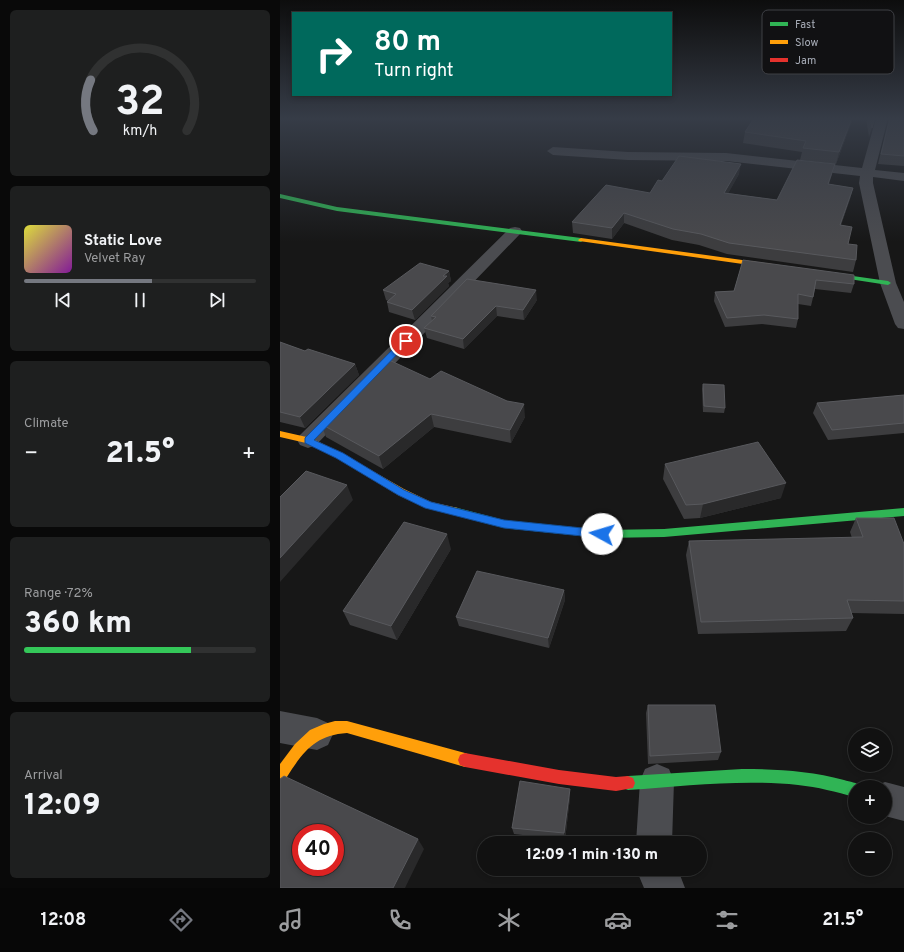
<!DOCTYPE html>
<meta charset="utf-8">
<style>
:root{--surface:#111;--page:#1e1f1f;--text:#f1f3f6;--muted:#9c9d9f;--line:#303131;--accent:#757880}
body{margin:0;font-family:Overpass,sans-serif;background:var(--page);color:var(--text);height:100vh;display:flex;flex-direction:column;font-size:15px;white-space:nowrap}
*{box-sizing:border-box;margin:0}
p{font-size:13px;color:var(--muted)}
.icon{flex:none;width:22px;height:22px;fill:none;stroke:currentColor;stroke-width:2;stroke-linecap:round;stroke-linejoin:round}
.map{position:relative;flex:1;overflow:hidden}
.drawer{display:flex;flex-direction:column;gap:10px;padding:10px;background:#090909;width:280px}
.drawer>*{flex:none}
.hud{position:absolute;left:12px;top:12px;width:380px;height:84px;border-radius:0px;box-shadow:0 2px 6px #0003,0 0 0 1px var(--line);background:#00695c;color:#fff;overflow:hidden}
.buttons{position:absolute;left:568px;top:728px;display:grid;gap:8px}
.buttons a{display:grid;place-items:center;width:44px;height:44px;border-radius:50%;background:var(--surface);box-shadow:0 2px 6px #0003,0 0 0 1px var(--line);font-size:20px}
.speed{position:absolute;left:12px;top:824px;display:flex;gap:8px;font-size:20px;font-weight:700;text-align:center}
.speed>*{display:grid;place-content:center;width:52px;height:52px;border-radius:50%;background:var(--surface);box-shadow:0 2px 6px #0003,0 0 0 1px var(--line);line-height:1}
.speed .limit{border:6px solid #d22;background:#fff;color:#111}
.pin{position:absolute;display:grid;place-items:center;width:34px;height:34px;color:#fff;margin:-17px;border:2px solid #fff;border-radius:50%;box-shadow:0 1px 4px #0007}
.me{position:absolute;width:44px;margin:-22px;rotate:276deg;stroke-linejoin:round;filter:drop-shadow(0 0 3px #0008)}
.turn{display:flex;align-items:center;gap:14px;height:84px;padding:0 16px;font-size:18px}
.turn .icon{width:52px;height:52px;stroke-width:2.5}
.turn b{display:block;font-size:28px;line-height:34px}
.big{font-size:30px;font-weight:800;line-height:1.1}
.drawer .tile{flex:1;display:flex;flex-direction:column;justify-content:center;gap:6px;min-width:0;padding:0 14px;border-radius:6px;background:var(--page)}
.drawer .dial{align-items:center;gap:0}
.dial svg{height:104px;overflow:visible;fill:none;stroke:var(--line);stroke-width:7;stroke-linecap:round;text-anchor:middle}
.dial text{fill:var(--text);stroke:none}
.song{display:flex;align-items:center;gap:12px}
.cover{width:48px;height:48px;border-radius:6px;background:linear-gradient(135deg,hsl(60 70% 55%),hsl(290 70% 35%))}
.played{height:4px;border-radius:2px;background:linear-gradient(90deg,var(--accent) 55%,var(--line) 55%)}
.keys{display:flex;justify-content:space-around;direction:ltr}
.heat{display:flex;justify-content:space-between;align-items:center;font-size:22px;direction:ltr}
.charge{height:6px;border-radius:3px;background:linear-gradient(90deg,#34c759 72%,var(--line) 0)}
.trip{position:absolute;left:197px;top:836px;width:230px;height:40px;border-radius:20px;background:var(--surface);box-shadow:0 2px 6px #0003,0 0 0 1px var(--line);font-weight:800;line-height:40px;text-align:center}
.tab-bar{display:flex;height:64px;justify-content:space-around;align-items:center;background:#070707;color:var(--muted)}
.tab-bar .icon{width:28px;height:28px}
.tab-bar .selected{color:var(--accent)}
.tab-bar b{font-size:18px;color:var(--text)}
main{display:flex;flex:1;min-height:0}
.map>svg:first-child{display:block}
</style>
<main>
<section class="drawer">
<div class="tile dial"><svg viewBox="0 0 100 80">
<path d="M14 69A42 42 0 1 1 86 69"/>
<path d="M14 69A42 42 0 0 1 12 30" stroke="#757880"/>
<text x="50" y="56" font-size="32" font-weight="700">32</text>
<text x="50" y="72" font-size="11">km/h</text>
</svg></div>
<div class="tile">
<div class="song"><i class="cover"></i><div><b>Static Love</b><p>Velvet Ray</p></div></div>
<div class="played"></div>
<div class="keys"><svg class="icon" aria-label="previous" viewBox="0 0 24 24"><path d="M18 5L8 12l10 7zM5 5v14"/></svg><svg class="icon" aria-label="pause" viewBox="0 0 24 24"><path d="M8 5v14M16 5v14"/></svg><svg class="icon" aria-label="next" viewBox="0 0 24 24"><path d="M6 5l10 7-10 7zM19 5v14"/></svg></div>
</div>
<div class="tile"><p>Climate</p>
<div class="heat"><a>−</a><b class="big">21.5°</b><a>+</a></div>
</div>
<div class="tile"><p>Range · 72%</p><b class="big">360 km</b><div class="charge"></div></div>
<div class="tile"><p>Arrival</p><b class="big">12:09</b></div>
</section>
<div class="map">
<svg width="624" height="888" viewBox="0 0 624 888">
<rect width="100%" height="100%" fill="#171717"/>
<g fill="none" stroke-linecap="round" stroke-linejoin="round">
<!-- street -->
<path fill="#4b4c50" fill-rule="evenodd" d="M 596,118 L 608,118 L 595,170 L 624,173 L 624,181 L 593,177 L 593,183 L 616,283 L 624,302 L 624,329 L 618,328 L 615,324 L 600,283 L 579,183 L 580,176 L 446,161 L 348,160 L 273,155 L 267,151 L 273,147 L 348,152 L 446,153 L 582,168 Z
M 235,227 L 240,228 L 242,231 L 240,234 L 36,445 L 28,448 L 20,445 L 17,440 L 20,435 L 230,228 Z
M 0,711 L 37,718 L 48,723 L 53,734 L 48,745 L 37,750 L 0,743 Z
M 377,764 L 389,769 L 394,781 L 392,843 L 356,843 L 360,781 L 365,769 Z
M 605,782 L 624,787 L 624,821 L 605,816 L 605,787 L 593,787 Z
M 356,869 L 394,869 L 400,875 L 405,888 L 364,888 Z"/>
<!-- fast -->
<path fill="#30b455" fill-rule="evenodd" d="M 0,194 L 57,207 L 301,238 L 304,240 L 301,242 L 57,211 L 0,198 Z
M 545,272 L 608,281 L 611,283 L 608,285 L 543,275 L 542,274 Z
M 174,507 L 224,520 L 322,530 L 384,529 L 624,508 L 624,516 L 384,537 L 322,538 L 224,528 L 170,514 L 169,511 L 170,508 Z
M 462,769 C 497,769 530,771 564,780 C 570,782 577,782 581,787 L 575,787 L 575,797 C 556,792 538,787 518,785 C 462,779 405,786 348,790 L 343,788 L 341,783 L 343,778 L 348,776 Z"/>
<!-- slow -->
<path fill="#ff9f0a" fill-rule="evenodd" d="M 301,238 L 492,264 L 495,266 L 492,268 L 299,241 L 298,240 Z
M 0,431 L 31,438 L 63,454 L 124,489 L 151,502 L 178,508 L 179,511 L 178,514 L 174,515 L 146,508 L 118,495 L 57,458 L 26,443 L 0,437 Z
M 55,721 L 67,721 L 185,753 L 190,755 L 192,760 L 190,765 L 185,767 L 67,733 C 39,735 27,747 12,769 C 8,775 6,780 0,783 L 0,764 L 15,744 L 30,730 L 44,724 Z"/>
<!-- jam -->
<path fill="#e5322d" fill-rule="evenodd" d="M 185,753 L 279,770 L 336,777 L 348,776 L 353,778 L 355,783 L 353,788 L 336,791 L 279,784 L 185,767 L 180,765 L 178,760 L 180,755 Z"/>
</g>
<!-- wall -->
<path fill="#3d3d3f" d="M 474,118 L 573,118 L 556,164 L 520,160 L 522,152 L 463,143 L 465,132 Z
M 586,118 L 595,118 L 589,137 Z
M 609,118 L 624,118 L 624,166 L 598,164 Z
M 459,174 L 448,193 L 497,200 L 552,174 L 549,184 L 573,188 L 570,199 L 561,225 L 568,244 L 576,260 L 573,272 L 447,254 L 419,245 L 392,240 L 344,223 L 332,239 L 293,233 L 292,222 L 370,193 L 382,181 Z
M 463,260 L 574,284 L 571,293 L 535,289 L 531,306 L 518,304 L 518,319 L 516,328 L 482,324 L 445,327 L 434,301 L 435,292 L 454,291 Z
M 169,271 L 171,281 L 168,283 L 169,286 L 135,320 L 109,312 L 107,302 L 108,301 L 106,300 L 103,290 Z
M 257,300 L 244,320 L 217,316 L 184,349 L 147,338 L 144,328 L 152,321 L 151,316 Z
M 0,342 L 25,351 L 75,364 L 79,375 L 25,428 L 0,422 Z
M 150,379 L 245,417 L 231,443 L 154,427 L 103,469 L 46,437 L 41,424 Z
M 423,384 L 445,408 L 444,413 L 423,412 L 422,389 Z
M 624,395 L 624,433 L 548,440 L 533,413 L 537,403 Z
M 385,464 L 501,498 L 420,518 L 404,519 L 383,479 Z
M 576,518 L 624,544 L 624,614 L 571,613 L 573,618 L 566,631 L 418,634 L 406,555 L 409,541 L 572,538 L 570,532 Z
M 171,549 L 117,640 L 70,625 L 63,611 Z
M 284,590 L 285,600 L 269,648 L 179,626 L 176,617 Z
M 368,705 L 441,752 L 438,760 L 368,764 L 366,713 Z
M 290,797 L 285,840 L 234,834 L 232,828 Z"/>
<!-- shaded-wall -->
<path fill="#29292a" d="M 572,118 L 573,118 L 556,164 L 559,152 Z
M 461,164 L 459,174 L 443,203 L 444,193 Z
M 555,164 L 552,174 L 545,194 L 548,184 Z
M 573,188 L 570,199 L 557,236 L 560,225 Z
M 344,213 L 344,223 L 332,239 L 332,228 Z
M 169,271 L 171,281 L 168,283 L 169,286 L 135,320 L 132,310 L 163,276 Z
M 256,290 L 257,300 L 244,320 L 243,310 Z
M 216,306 L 217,316 L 184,349 L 183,339 Z
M 75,364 L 79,375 L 25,428 L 20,417 Z
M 244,404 L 245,417 L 231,443 L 230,430 Z
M 151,414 L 154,427 L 103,469 L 99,456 Z
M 506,483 L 501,498 L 420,518 L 423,504 Z
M 67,485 L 73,500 L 0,582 L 0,558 Z
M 167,534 L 171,549 L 117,640 L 111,626 Z
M 284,590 L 285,600 L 269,648 L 268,638 Z
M 290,789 L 290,797 L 285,840 L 284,833 Z
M 138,839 L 144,849 L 125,888 L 113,888 Z"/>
<!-- building -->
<path fill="#49494c" stroke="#58595d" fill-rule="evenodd" d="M 474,118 L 572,118 L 559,152 L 523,148 L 526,141 L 465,132 Z
M 590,118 L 595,118 L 592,128 Z
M 610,118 L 624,118 L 624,156 L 601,154 Z
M 399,156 L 461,164 L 444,193 L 497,200 L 517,160 L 555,164 L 548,184 L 573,188 L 560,225 L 572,227 L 568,244 L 577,245 L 576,260 L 449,243 L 421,234 L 393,229 L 344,213 L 332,228 L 292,222 L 326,185 L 370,193 L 378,180 L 382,181 Z
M 463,260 L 574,275 L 574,284 L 536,280 L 533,297 L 518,294 L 518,319 L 484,315 L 447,318 L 435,292 L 454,291 Z
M 140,263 L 169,271 L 163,276 L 167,276 L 132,310 L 107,302 L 116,294 L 103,290 Z
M 187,279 L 256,290 L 243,310 L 216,306 L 183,339 L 144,328 L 156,317 L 151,316 Z
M 0,342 L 25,351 L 28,349 L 75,364 L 20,417 L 0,412 Z
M 109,360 L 150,379 L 161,371 L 227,401 L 244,404 L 230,430 L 151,414 L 99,456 L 41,424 L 96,369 Z
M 423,384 L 444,385 L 445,408 L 424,406 Z
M 624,395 L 624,423 L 552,430 L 537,403 Z
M 478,442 L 506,483 L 423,504 L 406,505 L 385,464 Z
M 26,471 L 67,485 L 0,558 L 0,497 Z
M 576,518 L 614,518 L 624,544 L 624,601 L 567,600 L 573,618 L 421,622 L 409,541 L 583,537 Z
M 124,522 L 167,534 L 111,626 L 63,611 Z
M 197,571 L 284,590 L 268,638 L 176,617 Z
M 368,705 L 435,705 L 441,752 L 370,756 Z
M 4,776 L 138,839 L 113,888 L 0,888 L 0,779 ZM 21,833 L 55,833 L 55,867 L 21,867 Z
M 240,781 L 290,789 L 284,833 L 232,828 Z"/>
<!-- sky -->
<linearGradient id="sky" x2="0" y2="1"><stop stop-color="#0d0d0d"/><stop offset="0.49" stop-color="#363c47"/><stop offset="1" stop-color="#363c47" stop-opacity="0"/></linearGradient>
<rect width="624" height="242" fill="url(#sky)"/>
<!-- route -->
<path fill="#1a73e8" stroke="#114b97" d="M 123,339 L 130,341 L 34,440 L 63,453 L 124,490 L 151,502 L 224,520 L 322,530 L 326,531 L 327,534 L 326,537 L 322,538 L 224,528 L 145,508 L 118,495 L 56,458 L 25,443 L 25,438 Z"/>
<!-- legend -->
<rect x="482" y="10" width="132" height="64" rx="6" fill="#111113" stroke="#3e4045" stroke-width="1"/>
<rect x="490" y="22" width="18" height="4" fill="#30b455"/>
<rect x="490" y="40" width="18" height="4" fill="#ff9f0a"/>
<rect x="490" y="58" width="18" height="4" fill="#e5322d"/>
<g font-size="11" fill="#a8adb8">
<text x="515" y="28">Fast</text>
<text x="515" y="46">Slow</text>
<text x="515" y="64">Jam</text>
</g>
</svg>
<div class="buttons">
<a><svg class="icon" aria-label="layers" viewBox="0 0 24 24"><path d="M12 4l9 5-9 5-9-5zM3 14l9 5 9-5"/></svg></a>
<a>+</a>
<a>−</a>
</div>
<div class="speed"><div class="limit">40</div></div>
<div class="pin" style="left:126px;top:341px;background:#d93025"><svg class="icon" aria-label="arrive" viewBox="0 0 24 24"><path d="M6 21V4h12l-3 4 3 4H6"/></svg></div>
<svg class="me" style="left:322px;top:534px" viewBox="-20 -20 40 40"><circle r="19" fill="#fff"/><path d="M0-13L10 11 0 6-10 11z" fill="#1a73e8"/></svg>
<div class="trip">12:09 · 1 min · 130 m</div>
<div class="hud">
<div class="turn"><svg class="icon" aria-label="right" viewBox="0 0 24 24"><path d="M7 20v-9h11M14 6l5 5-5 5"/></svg><div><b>80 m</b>Turn right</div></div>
</div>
</div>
</main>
<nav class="tab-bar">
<b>12:08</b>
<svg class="icon selected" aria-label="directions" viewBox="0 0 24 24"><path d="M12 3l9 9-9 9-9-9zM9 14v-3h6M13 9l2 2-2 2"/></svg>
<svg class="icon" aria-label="music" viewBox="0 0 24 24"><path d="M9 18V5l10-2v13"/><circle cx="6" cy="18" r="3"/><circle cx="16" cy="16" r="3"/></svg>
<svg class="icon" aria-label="phone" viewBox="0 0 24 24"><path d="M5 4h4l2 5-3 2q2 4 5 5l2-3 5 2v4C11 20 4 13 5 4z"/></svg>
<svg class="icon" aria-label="climate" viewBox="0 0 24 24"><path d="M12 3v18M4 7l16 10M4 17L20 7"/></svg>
<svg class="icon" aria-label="car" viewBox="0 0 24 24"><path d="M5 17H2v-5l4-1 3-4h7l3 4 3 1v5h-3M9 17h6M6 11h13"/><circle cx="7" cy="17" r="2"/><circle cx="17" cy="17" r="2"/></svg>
<svg class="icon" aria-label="filters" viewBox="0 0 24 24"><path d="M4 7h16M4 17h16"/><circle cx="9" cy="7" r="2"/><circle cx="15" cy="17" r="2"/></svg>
<b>21.5°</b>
</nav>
